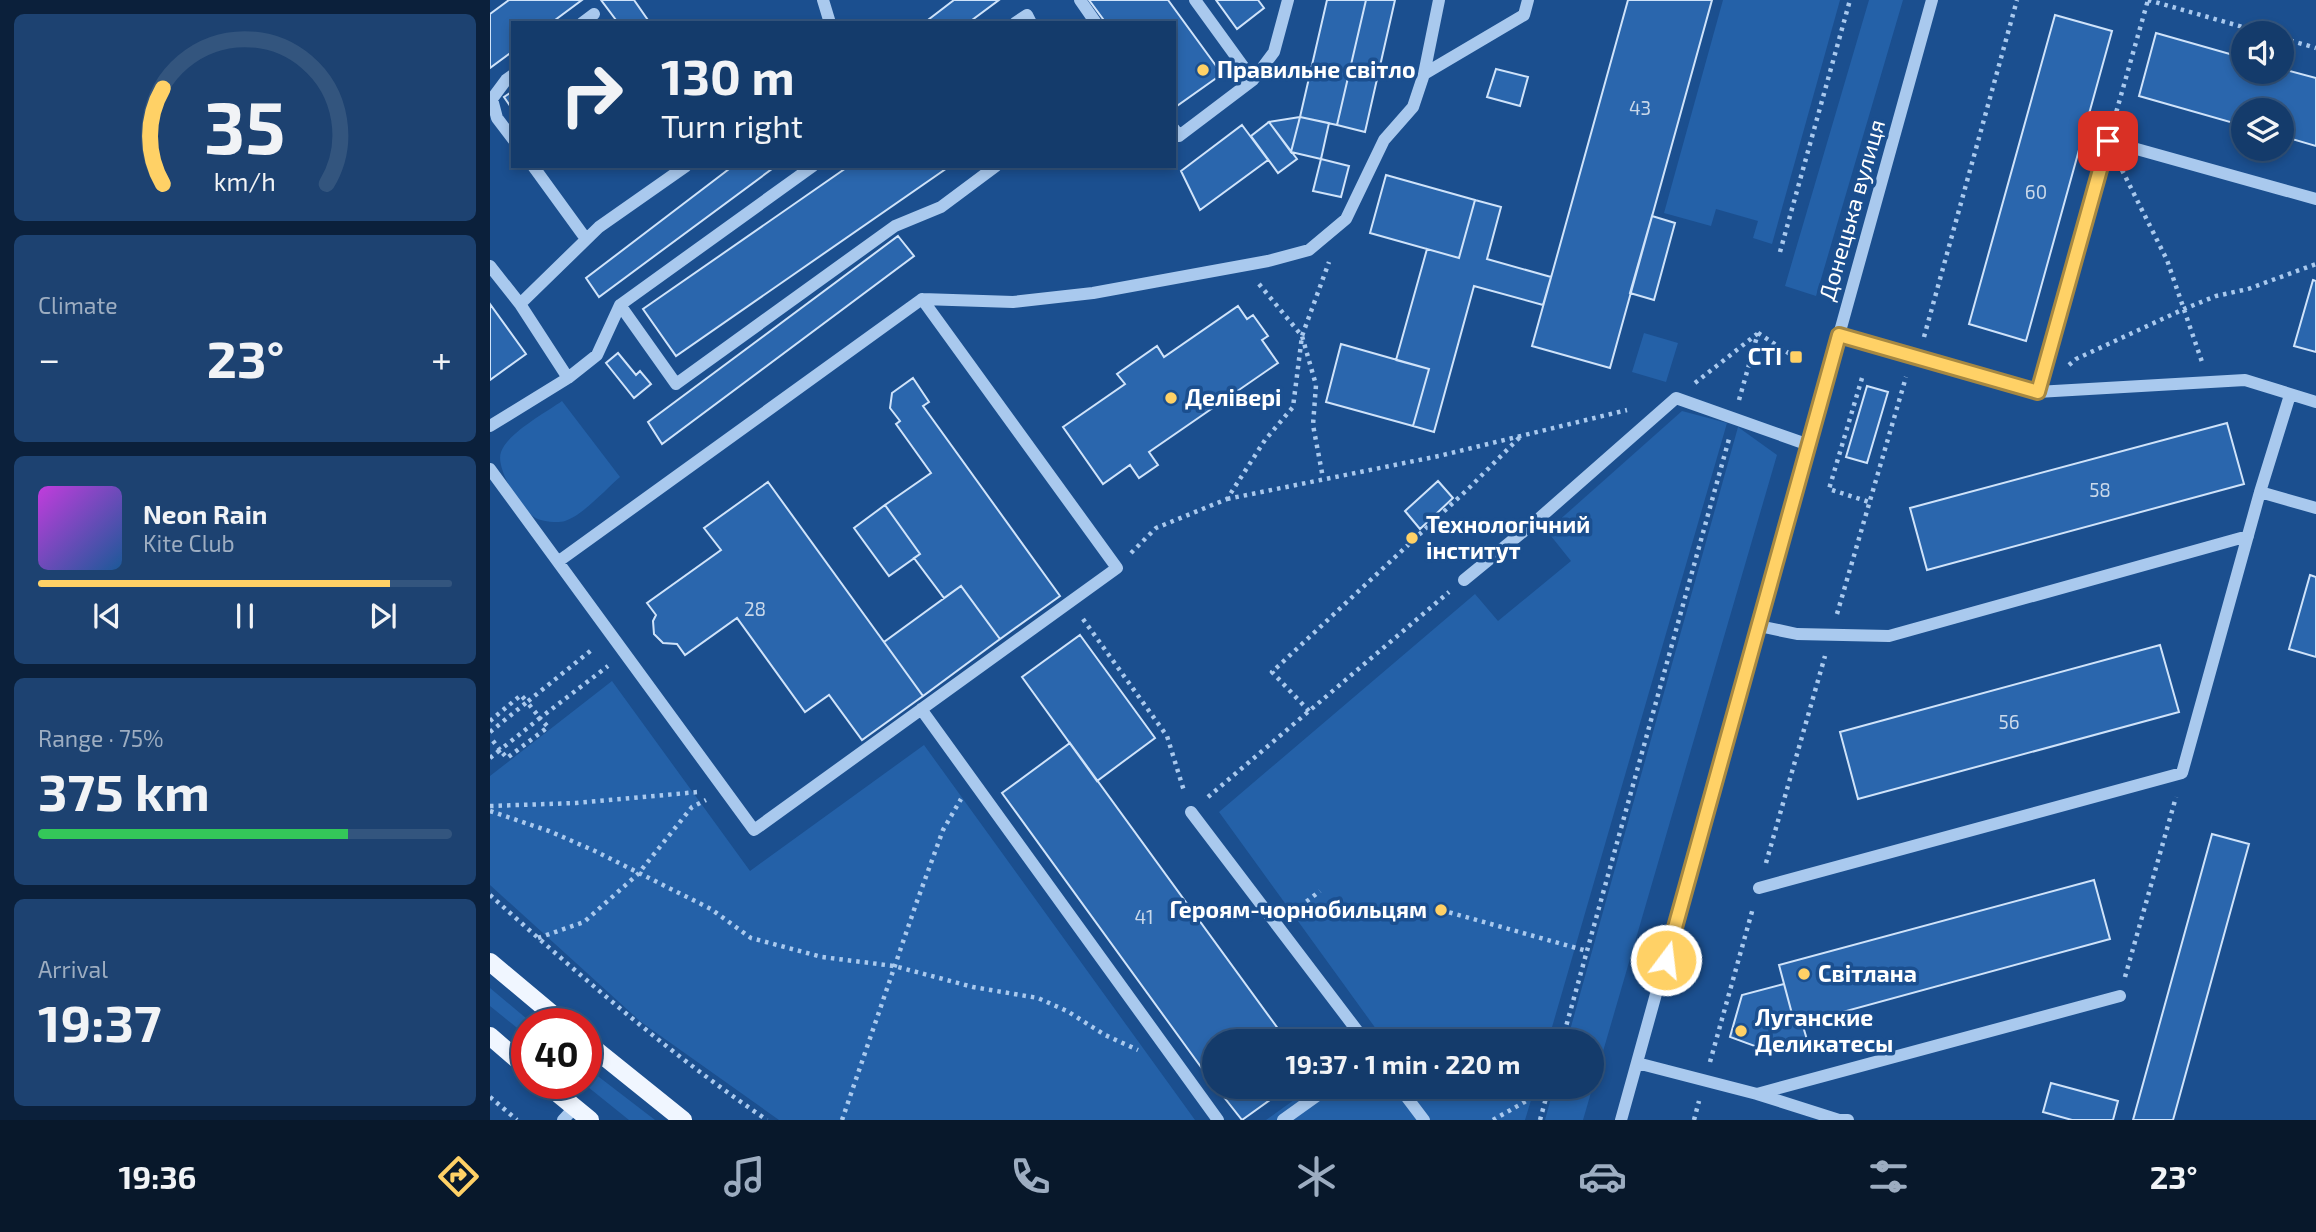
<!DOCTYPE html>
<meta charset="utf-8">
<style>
:root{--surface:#143b6b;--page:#1d4271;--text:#f1f3f6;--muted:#9dadc1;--line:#33557e;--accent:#ffd166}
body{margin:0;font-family:"Exo 2",sans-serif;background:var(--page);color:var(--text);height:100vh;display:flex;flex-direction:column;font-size:26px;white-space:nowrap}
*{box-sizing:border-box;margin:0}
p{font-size:23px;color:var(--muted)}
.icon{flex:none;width:38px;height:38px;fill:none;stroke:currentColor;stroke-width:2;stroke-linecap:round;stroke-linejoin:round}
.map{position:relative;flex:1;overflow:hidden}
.drawer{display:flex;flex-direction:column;gap:14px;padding:14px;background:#0b203b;width:490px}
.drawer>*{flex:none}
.banner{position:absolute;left:21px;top:21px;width:665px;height:147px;border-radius:0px;box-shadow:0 4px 10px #0003,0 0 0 2px var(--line);background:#143b6b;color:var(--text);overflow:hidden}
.fabs{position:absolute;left:1741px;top:21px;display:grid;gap:14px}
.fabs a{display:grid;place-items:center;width:63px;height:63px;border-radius:50%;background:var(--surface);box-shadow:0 4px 10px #0003,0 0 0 2px var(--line);font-size:35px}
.speed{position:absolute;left:21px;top:1008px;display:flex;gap:14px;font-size:35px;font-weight:700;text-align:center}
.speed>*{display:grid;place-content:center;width:91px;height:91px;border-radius:50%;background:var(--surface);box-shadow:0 4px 10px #0003,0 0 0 2px var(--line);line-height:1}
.speed .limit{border:10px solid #d22;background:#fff;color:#111}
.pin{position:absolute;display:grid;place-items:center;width:60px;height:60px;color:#fff;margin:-30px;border-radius:14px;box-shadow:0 4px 10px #0006}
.me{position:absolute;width:77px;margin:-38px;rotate:15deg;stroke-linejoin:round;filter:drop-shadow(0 0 5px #0008)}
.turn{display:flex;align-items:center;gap:24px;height:147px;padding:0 35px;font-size:32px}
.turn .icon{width:91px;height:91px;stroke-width:2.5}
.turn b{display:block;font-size:49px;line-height:60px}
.big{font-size:52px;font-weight:700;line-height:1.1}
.drawer .widget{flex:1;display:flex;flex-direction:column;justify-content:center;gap:10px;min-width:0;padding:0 24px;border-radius:10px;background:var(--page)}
.drawer .dial{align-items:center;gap:0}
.dial svg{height:182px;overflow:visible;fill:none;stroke:var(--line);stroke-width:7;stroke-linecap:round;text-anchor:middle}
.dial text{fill:var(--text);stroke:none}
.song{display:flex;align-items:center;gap:21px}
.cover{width:84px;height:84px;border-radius:10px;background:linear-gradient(135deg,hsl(290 70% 55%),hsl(210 70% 35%))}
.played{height:7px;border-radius:4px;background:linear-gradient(90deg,var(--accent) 85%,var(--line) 85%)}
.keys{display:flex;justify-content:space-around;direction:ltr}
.heat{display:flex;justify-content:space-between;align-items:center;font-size:38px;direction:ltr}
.charge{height:10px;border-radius:5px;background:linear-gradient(90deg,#34c759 75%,var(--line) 0)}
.trip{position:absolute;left:712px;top:1029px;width:402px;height:70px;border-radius:35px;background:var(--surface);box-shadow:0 4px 10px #0003,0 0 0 2px var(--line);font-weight:700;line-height:70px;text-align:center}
.menu{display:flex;height:112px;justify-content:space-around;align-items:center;background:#08182b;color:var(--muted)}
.menu .icon{width:49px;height:49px}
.menu .active{color:var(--accent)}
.menu b{font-size:32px;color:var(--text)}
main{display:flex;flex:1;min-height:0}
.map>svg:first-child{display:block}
</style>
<main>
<section class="drawer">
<div class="widget dial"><svg viewBox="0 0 100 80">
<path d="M14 69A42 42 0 1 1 86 69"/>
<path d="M14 69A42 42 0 0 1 14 27" stroke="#ffd166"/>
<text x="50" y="56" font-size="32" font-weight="700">35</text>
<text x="50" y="72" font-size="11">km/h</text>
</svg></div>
<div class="widget"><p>Climate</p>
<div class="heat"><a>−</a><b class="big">23°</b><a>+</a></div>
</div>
<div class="widget">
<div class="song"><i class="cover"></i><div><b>Neon Rain</b><p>Kite Club</p></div></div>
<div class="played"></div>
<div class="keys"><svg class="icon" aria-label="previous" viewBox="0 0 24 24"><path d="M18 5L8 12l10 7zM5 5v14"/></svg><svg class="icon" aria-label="pause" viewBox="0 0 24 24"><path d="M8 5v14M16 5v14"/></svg><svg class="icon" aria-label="next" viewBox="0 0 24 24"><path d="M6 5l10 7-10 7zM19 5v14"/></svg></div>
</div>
<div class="widget"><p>Range · 75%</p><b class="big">375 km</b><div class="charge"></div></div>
<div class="widget"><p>Arrival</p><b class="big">19:37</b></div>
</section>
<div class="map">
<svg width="1826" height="1120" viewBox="0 0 1826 1120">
<rect width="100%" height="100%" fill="#1b4f8f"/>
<!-- green -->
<path fill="#2461a8" d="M 1233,0 L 1350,0 L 1282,244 L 1263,238 L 1268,221 L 1226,209 L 1221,226 L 1174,213 Z
M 1379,0 L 1413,0 L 1326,296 L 1295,286 Z
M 1154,333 L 1188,343 L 1176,382 L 1142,372 Z
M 72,401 L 130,477 C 116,489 93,515 75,521 C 68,523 51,522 44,517 C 30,508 5,468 11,452 C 18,433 55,413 72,401 Z
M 1192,411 L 1237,423 L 1058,1041 L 879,1041 L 889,1033 L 729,812 L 985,594 L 1008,621 L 1081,561 L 1057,531 Z
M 1248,427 L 1287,455 L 1093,1120 L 1055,1120 L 1064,1087 L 1102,1087 L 1102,1041 L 1077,1041 Z
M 122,681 L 260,871 L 434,745 L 705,1120 L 289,1120 L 151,1022 L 0,885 L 0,776 Z
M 0,988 L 43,1024 L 37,1024 L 37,1036 L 0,1006 Z
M 96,1067 L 165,1120 L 139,1120 L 93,1083 L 96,1083 Z
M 822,1087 L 1045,1087 L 1035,1120 L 776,1120 Z"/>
<!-- building -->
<path fill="#2a66ad" stroke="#cfe3fa" stroke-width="2" d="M 19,0 L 92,0 L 61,23 L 23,23 L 23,51 L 0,68 L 0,14 Z
M 111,0 L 144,0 L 160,23 L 122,23 L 126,20 Z
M 464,0 L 509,0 L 478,23 L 434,23 Z
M 599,0 L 678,0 L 732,74 L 684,108 L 684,23 L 616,23 Z
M 726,0 L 768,0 L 774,8 L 747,29 Z
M 837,0 L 876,0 L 847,125 L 810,117 Z
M 876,0 L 905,0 L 875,132 L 847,125 Z
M 1138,0 L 1222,0 L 1120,368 L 1042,346 Z
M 1565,15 L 1622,31 L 1536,341 L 1479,324 Z
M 1666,33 L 1754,58 L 1754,72 L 1792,72 L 1792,69 L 1826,78 L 1826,146 L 1792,136 L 1792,110 L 1754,110 L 1754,126 L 1649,96 Z
M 1006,69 L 1038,77 L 1030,106 L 997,97 Z
M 23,91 L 23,110 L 14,97 Z
M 810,117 L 839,123 L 831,159 L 801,152 Z
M 810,117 L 801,152 L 779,122 Z
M 779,122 L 807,159 L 788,173 L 761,136 Z
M 752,125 L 778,160 L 710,210 L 691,171 Z
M 831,159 L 859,166 L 851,197 L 823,191 Z
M 243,166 L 286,166 L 109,297 L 96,278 Z
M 359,166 L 460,166 L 186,356 L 153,309 Z
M 896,175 L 985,200 L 969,258 L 880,233 Z
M 985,200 L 1011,207 L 997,259 L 1061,277 L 1053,305 L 984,286 L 944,432 L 923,426 L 939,369 L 906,360 L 937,249 L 969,258 Z
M 1162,216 L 1185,223 L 1164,300 L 1140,293 Z
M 408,236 L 424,256 L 172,444 L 158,422 Z
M 1823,280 L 1826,281 L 1826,352 L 1804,346 Z
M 0,304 L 36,354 L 0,380 Z
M 748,306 L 757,319 L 763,315 L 778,336 L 772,340 L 788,363 L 659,452 L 668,465 L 649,478 L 640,465 L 613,484 L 573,427 L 635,384 L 627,374 L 667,346 L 674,357 Z
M 851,344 L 939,369 L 923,426 L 836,402 Z
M 128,353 L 146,375 L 150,371 L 161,384 L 144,398 L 116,363 Z
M 423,378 L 439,402 L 433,406 L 570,596 L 510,639 L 471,586 L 454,598 L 424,558 L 430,554 L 395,505 L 441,473 L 406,424 L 410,421 L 400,408 L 402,393 Z
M 1377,386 L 1398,392 L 1377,463 L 1356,457 Z
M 1737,423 L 1754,484 L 1437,570 L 1420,508 Z
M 948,481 L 963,498 L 930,529 L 915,511 Z
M 278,482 L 433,696 L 372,740 L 339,695 L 315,712 L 247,618 L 195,655 L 187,644 L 173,643 L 164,634 L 163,621 L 166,615 L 157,603 L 231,550 L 214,528 Z
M 395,505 L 430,554 L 399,576 L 364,528 Z
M 1820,575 L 1826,577 L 1826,657 L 1799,649 Z
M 471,586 L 510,639 L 433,696 L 394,642 Z
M 590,635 L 665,738 L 607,781 L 532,677 Z
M 1670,645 L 1689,712 L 1368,799 L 1350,732 Z
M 580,743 L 797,1041 L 724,1041 L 724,1085 L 512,793 Z
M 1722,834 L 1759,844 L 1683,1120 L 1643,1120 Z
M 1604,880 L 1620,939 L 1305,1025 L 1289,965 Z
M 1294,984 L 1305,1025 L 1312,1023 L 1318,1043 L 1281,1052 L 1240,1037 L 1252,995 Z
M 1561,1083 L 1628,1101 L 1623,1120 L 1582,1120 L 1553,1112 Z
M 726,1087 L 798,1087 L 752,1120 Z"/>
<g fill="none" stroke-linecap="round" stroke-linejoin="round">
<!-- path -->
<path stroke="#a9c9ee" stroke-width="4.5" stroke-dasharray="3.5 5" stroke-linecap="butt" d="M 1658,0 L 1774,33
M 1792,38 L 1826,48
M 1624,120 L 1658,0
M 1632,170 L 1677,260 L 1712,362
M 1290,252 L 1360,0
M 769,284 L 812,336 L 826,385 L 823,425 L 833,478
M 1268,333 L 1309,360
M 1434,337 L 1527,0
M 1579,365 L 1586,359 L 1694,309 L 1726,296 L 1758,289 L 1826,264
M 1372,378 L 1339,489 L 1379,502
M 1205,383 L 1267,334
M 1249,400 L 1268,333
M 737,499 L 949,456 L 1137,410
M 641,553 L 666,528 L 737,499 L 775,440 L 803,407 L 812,336 L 839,262
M 1347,614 L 1416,377
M 593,619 L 677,736 L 694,791
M 819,711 L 782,672 L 979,488 L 1031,436
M 0,721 L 31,695 L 37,702 L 104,648
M 0,732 L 37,702 L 50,718 L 10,750 L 0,737
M 0,758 L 10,750 L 17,758 L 58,727 L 50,718 L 118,666
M 718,797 L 959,592
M 0,806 L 86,803 L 208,792
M 0,811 L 59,831 L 105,851 L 221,909 L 261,938 L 332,957 L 404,966 L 483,987 L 548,998 L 577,1011 L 615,1035 L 648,1050
M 1276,863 L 1335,656
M 0,895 C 88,974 178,1053 277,1120
M 951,910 L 1097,951
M 803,912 L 830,891
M 48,938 L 94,922 L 148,874 L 202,807 L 216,800
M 1635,977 L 1686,797
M 1072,1041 L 1239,439
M 1220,1062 L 1263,908
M 0,1097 L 27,1120
M 352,1120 L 426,904 L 453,830 L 471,799
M 1003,1120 L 1059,1088
M 1050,1120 L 1059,1087
M 1204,1120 L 1209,1101"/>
<!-- minor -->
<path stroke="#a9c9ee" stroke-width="12" d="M 333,0 L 340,23
M 590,0 L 606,23
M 705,0 L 763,80
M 92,23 L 104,14
M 525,23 L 537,15 L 541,23
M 934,74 L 1034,15 L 1038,0
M 23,75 L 16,80 L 2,99 L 7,118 L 23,139
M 684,129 L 689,136 L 763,80 L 784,52 L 798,0
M 43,166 L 96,239
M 0,266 L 30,304
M 432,299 L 523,302 L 603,293 L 778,261 L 819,250 L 856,219 L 894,140 L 923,107 L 934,74 L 949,0
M 130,305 L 186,384 L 405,226 L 451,207 L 506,166
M 1349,336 L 1547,392 L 1755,380 L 1826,402
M 78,378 L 30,304 L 109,227 L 196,166
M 1547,392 L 1618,141 L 1826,199
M 0,426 L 78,378 L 107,355 L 130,305 L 323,166
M 0,469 L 264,830 L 627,568 L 432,299 L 69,561
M 1770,492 L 1826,508
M 974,580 L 1045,522 L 1186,398 L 1319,445
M 1269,626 L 1307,634 L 1399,636 L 1758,536
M 431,709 L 728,1120
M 701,812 L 875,1041
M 1269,888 L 1692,773 L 1770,492 L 1800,395
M 1147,1063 L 1267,1094 L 1349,1120 L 1358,1120
M 909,1087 L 934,1120
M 1267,1094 L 1630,996
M 73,1120 L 84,1108
M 793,1120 L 839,1087
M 1131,1120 L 1442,0"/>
<!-- major -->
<path stroke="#f0f6ff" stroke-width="18" d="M 0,962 L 74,1024
M 0,1036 L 37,1068
M 96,1042 L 193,1120
M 55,1083 L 100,1120"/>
</g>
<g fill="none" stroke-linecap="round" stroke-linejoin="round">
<!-- route casing -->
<g stroke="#a68842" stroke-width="18">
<path id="route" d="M 1176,960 L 1349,335 L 1548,392 L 1618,141"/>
</g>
<!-- route -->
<use href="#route" stroke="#ffd166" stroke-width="12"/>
</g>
<!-- markers -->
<g fill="#ffd166" stroke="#1b4f8f" stroke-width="2.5">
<circle cx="713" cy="70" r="7"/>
<rect x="1299" y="350" width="14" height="14" rx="3.5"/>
<circle cx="681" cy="398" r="7"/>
<circle cx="922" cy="538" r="7"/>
<circle cx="951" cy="910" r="7"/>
<circle cx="1314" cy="974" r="7"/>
<circle cx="1251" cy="1031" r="7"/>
</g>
<g text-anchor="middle" stroke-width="7" stroke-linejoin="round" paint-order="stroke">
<!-- number labels -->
<g font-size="19" fill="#cad9ea">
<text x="1150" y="115">43</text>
<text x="1546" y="199">60</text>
<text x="1610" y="497">58</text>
<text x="265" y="616">28</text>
<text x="1519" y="729">56</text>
<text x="654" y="924">41</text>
</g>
<!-- poi labels -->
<g font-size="23" font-weight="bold" fill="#fff" stroke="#1b4f8f" text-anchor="start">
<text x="727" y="78">Правильне світло</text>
<text x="1292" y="365" text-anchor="end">СТІ</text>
<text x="695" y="406">Делівері</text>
<text x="936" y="533">Технологічний<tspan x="936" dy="26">інститут</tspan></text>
<text x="937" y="918" text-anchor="end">Героям-чорнобильцям</text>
<text x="1328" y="982">Світлана</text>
<text x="1265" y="1026">Луганские<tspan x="1265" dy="26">Деликатесы</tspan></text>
</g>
<!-- street labels -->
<g font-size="23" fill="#fff" stroke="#1b4f8f">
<text transform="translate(1362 210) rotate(-74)" y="8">Донецька вулиця</text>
</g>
</g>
</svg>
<div class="fabs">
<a><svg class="icon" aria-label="sound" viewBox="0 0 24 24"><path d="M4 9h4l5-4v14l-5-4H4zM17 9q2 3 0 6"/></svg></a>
<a><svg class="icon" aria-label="layers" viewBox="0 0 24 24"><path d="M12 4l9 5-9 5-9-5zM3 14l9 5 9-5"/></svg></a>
</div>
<div class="speed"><div class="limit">40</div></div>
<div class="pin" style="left:1618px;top:141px;background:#d93025"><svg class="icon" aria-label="arrive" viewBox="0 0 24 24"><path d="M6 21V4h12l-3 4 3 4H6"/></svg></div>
<svg class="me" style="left:1176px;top:960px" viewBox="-20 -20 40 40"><circle r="17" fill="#ffd166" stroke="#fff" stroke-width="3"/><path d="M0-11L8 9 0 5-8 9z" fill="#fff"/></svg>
<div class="trip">19:37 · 1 min · 220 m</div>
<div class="banner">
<div class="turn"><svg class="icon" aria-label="right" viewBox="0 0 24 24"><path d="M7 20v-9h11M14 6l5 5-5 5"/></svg><div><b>130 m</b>Turn right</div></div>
</div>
</div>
</main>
<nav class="menu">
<b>19:36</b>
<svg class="icon active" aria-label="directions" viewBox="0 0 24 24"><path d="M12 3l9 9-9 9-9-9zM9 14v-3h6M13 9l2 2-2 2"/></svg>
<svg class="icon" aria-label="music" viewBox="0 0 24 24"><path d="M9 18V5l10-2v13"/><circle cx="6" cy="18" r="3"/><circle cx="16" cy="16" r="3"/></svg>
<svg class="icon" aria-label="phone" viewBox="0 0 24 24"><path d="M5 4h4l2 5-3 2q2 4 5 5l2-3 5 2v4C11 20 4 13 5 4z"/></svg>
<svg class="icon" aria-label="climate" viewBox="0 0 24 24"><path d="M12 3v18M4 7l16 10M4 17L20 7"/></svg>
<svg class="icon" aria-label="car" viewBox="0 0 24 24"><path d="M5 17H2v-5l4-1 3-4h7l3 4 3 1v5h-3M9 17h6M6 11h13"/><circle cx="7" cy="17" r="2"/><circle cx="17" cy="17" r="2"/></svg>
<svg class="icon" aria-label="filters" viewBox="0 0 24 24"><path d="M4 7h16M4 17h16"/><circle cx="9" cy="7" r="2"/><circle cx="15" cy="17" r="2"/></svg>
<b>23°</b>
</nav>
